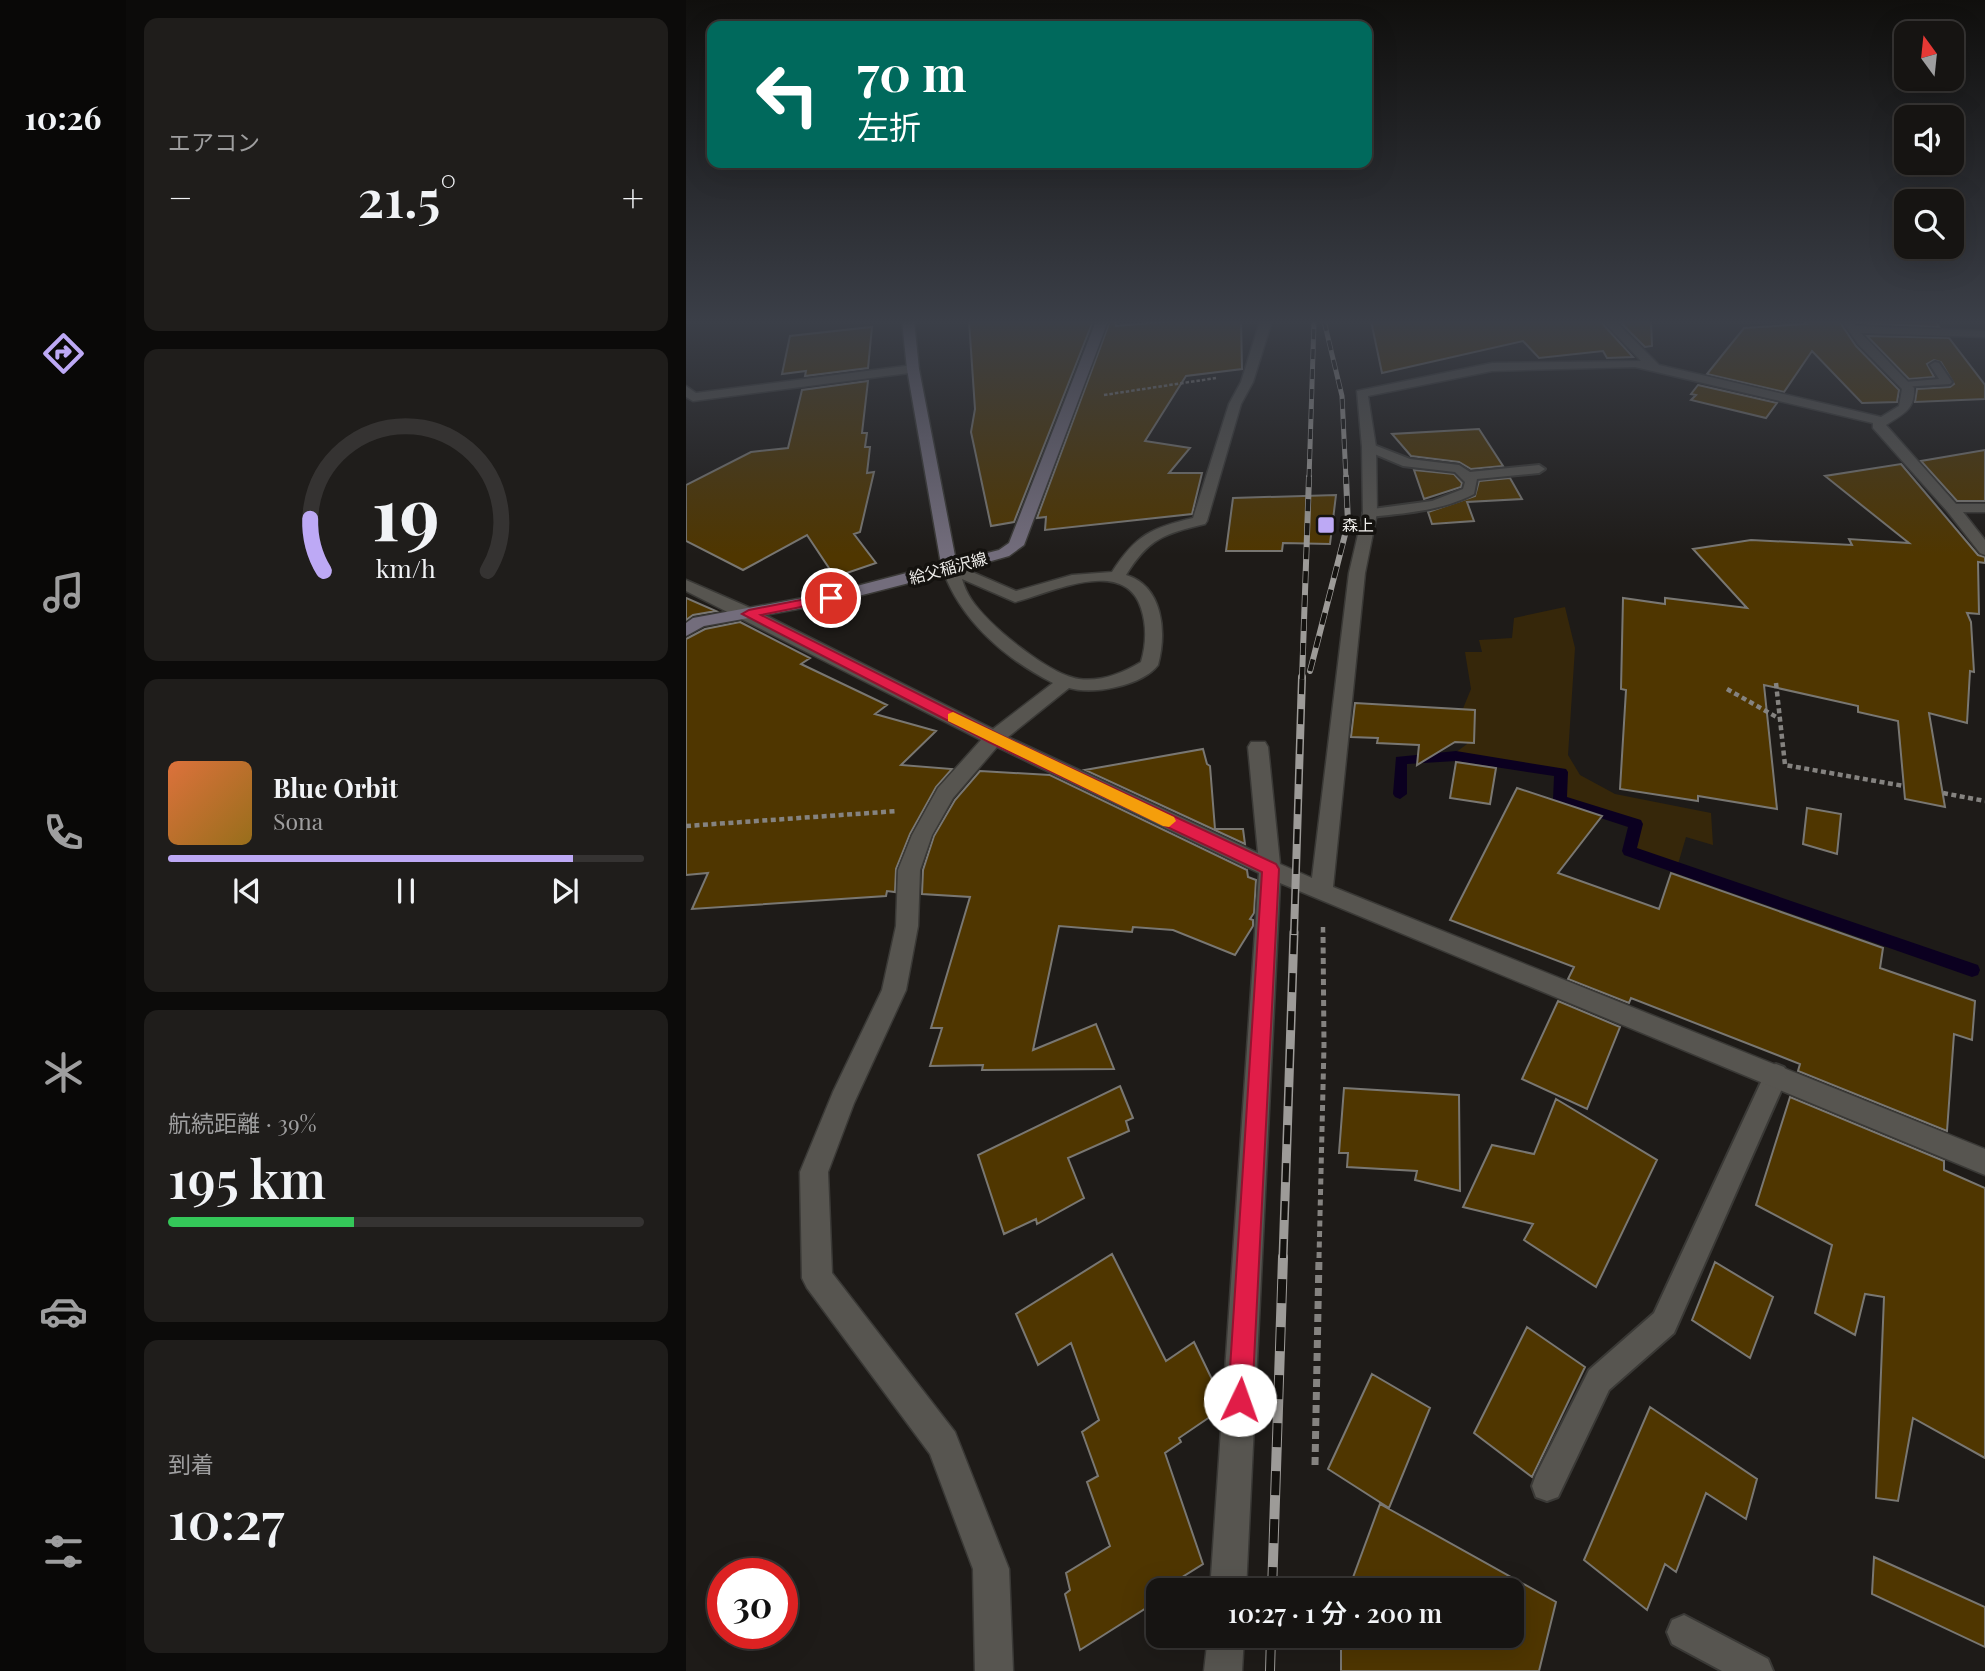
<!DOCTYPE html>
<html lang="ja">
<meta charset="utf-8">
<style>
:root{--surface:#161412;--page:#1f1d1b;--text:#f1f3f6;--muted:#9e9e9f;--line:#353332;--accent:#bda9f5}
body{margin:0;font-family:"Playfair Display","Noto Sans JP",serif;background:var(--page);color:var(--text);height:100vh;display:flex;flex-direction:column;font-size:26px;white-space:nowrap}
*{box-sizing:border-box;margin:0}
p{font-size:23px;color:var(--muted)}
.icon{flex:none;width:38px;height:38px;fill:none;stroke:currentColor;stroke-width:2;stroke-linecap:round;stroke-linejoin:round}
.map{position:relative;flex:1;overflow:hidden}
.sheet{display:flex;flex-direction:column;gap:18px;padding:18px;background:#0c0b0a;width:560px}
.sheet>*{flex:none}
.hud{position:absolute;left:21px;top:21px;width:665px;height:147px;border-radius:14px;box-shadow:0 7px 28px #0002,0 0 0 2px var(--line);background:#00695c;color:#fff;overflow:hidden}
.needle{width:46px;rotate:345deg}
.tools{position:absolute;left:1208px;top:21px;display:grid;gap:14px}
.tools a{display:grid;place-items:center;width:70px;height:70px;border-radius:14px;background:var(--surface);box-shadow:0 7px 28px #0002,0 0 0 2px var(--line);font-size:35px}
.speed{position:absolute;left:21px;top:1558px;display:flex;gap:14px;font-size:35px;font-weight:700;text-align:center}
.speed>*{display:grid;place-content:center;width:91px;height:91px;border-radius:50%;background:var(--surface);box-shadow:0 7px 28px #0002,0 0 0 2px var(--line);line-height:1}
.speed .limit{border:10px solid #d22;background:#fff;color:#111}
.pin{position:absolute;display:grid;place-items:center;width:60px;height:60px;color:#fff;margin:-30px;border:4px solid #fff;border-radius:50%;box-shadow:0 2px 7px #0007}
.me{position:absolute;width:77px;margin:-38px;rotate:3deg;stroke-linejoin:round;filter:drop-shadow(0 0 5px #0008)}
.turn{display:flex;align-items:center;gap:24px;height:147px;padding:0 35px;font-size:32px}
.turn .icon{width:91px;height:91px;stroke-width:2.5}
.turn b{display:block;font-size:49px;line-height:60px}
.big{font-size:52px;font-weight:600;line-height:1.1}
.sheet .tile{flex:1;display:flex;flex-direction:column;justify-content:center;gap:10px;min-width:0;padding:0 24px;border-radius:14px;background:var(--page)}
.sheet .dial{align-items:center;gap:0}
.dial svg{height:182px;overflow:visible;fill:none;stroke:var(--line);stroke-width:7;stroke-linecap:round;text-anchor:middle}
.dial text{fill:var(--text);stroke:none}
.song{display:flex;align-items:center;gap:21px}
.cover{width:84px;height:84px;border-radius:10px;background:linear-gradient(135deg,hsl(20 70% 55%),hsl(40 70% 35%))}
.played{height:7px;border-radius:4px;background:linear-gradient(90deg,var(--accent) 85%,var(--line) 85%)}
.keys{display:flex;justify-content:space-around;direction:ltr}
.heat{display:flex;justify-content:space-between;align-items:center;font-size:38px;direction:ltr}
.charge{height:10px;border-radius:5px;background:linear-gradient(90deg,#34c759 39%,var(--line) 0)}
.trip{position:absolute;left:460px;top:1578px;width:378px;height:70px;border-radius:14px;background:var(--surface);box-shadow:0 7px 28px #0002,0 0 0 2px var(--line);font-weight:600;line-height:70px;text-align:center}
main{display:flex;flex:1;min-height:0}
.menu{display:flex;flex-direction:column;width:126px;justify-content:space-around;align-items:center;background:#090807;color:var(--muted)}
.menu .icon{width:49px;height:49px}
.menu .current{color:var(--accent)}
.menu b{font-size:32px;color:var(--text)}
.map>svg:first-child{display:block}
</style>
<main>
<nav class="menu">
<b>10:26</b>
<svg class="icon current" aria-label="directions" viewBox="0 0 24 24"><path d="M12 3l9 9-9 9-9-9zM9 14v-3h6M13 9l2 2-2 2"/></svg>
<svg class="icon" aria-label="music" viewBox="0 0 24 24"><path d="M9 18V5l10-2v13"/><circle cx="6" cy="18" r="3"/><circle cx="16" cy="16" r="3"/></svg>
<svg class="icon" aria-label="phone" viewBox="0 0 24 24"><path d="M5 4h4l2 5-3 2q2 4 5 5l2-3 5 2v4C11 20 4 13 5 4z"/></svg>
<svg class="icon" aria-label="climate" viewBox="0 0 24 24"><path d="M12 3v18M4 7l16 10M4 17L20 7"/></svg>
<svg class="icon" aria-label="car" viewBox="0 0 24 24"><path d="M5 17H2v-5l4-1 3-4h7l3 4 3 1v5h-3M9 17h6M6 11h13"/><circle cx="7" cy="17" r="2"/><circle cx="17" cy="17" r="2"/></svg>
<svg class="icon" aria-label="filters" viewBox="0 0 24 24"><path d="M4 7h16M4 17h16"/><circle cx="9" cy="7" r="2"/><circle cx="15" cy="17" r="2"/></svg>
</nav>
<section class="sheet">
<div class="tile"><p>エアコン</p>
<div class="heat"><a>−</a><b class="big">21.5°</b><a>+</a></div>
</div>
<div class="tile dial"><svg viewBox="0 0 100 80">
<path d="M14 69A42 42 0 1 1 86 69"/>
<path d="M14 69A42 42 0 0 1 8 46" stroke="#bda9f5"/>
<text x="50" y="56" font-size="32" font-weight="700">19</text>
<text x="50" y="72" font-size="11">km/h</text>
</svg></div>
<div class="tile">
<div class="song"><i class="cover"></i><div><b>Blue Orbit</b><p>Sona</p></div></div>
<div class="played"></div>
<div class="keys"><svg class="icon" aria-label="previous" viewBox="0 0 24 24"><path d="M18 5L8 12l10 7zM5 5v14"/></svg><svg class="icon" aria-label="pause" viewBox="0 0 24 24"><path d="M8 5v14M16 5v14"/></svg><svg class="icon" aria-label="next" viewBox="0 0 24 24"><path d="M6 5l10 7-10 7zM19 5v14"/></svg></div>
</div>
<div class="tile"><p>航続距離 · 39%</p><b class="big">195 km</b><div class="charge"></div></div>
<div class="tile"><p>到着</p><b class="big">10:27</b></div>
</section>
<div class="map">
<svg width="1299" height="1671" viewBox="0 0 1299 1671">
<rect width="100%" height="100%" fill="#1e1b18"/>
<!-- green -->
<path fill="#36270a" d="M 879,607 L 889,648 L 882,755 L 894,775 L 929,794 L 1025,813 L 1027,845 L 1000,837 L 992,864 L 948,849 L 954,823 L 877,799 L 878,770 L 769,753 L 781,744 L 776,711 L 785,689 L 779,652 L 796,652 L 793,640 L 826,638 L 828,618 Z"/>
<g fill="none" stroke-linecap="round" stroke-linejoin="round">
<!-- stream -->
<path fill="#0b0020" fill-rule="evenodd" d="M 770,751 L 880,769 L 882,772 L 881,797 L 955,820 L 957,824 L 951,848 L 1292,965 L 1294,970 L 1292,975 L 1286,977 L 938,855 L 936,851 L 942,827 L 869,803 L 867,800 L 868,776 L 770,761 L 721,764 L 721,794 L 714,799 L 709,797 L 707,794 L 710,757 Z"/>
</g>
<!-- building -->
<path fill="#4f3600" stroke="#797772" stroke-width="2" d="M 283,321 L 407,321 L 328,522 L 305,526 L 285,432 L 289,409 Z
M 424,321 L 429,321 L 430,326 L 488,321 L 555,321 L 556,369 L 500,376 L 459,441 L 504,448 L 483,473 L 516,473 L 506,514 L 359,530 L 360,517 L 351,518 Z
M 685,321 L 914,321 L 947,357 L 921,358 L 917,351 L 853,358 L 837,341 L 696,373 Z
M 933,321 L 965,321 L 966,346 L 959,347 Z
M 1117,321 L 1153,321 L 1170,346 L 1213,390 L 1211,402 L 1176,403 L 1126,351 L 1098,392 L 1021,374 L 1058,328 L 1121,324 Z
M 1169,321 L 1249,321 L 1253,327 L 1171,323 Z
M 186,327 L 182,368 L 119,376 L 120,371 L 96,374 L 104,336 Z
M 1181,336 L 1263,338 L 1299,385 L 1299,399 L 1229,402 L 1231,389 L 1264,387 L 1268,384 L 1255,362 L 1248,360 L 1241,364 L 1248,377 L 1223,379 Z
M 182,381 L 176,433 L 181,433 L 179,447 L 184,447 L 181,473 L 188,472 L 174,532 L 168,534 L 190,563 L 149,577 L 121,535 L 57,570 L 0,541 L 0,485 L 65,452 L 102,448 L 116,390 Z
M 1012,385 L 1091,403 L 1080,418 L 1005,400 L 1010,395 L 1005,394 Z
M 793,429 L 817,466 L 785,469 L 773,462 L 725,456 L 706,434 Z
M 1299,450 L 1299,501 L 1271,501 L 1235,461 Z
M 1215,464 L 1292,555 L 1299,557 L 1299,563 L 1292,562 L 1293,614 L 1281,613 L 1285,622 L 1288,672 L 1284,671 L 1281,723 L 1243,713 L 1259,807 L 1219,799 L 1212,721 L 1172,712 L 1172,706 L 1078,685 L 1091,809 L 1012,796 L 1012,801 L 934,789 L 940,690 L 935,689 L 937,598 L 979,604 L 979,598 L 1061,608 L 1007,549 L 1065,540 L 1166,545 L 1163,539 L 1223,543 L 1139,476 Z
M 728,470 L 768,474 L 776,483 L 775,487 L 738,499 Z
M 824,478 L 836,499 L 781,502 L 788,521 L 746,524 L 742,512 L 789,496 L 793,481 Z
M 650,495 L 644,544 L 597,543 L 596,551 L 540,551 L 547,498 Z
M 0,598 L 30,611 L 7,615 L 0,620 Z
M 54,622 L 124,658 L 115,664 L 201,705 L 189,714 L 250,731 L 215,765 L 266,769 L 250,787 L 224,834 L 210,869 L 209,892 L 201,891 L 200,896 L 6,909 L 22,873 L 0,875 L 0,639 L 19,629 Z
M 669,703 L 789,710 L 788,743 L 769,742 L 731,765 L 733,745 L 691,743 L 692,738 L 665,737 Z
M 517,749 L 521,764 L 524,766 L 529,829 L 557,829 L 559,844 L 399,770 Z
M 770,762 L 810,768 L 804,804 L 764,798 Z
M 294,771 L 364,775 L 561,870 L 562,877 L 570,880 L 568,913 L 564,919 L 567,920 L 567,926 L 549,955 L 487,930 L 447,927 L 446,932 L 373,926 L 347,1050 L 410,1024 L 428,1069 L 296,1070 L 297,1065 L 244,1066 L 256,1028 L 245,1028 L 284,897 L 236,894 L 237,870 L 248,836 L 269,800 Z
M 831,788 L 916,816 L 872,873 L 973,909 L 985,873 L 1197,948 L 1194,968 L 1289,1001 L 1286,1040 L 1268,1034 L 1261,1131 L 1112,1071 L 1114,1064 L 945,998 L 943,1003 L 882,979 L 888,967 L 764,920 Z
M 1121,808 L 1155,814 L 1151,854 L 1117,844 Z
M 872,1001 L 934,1027 L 901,1109 L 836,1079 Z
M 434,1086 L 447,1118 L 440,1121 L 443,1131 L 382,1158 L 398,1198 L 351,1224 L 350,1219 L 318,1234 L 292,1155 Z
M 658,1088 L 773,1095 L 774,1191 L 729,1180 L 731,1171 L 661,1167 L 662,1153 L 653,1153 Z
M 1104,1097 L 1258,1161 L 1258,1170 L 1299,1188 L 1299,1458 L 1227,1418 L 1212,1501 L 1190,1498 L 1198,1297 L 1179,1294 L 1169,1335 L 1129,1313 L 1146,1245 L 1070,1205 Z
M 870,1099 L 971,1160 L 910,1287 L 838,1240 L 847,1224 L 777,1207 L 806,1145 L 848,1154 Z
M 426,1254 L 480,1361 L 508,1342 L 535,1398 L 534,1410 L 493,1438 L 495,1442 L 479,1453 L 517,1564 L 466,1596 L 468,1603 L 394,1650 L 379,1594 L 384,1590 L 380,1573 L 424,1546 L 401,1482 L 412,1476 L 396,1432 L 413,1420 L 385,1343 L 352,1365 L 330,1314 Z
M 1029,1262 L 1087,1297 L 1064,1358 L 1006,1320 Z
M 841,1327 L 899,1367 L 846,1477 L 788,1433 Z
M 686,1374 L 744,1408 L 703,1508 L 642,1469 Z
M 964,1407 L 1071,1479 L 1060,1519 L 1020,1493 L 990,1572 L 979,1564 L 961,1610 L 898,1560 Z
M 694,1504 L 870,1602 L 853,1671 L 655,1671 L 655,1636 L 826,1636 L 826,1591 L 662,1591 Z
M 1188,1557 L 1299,1607 L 1299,1647 L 1186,1594 Z"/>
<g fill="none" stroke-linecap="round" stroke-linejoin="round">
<!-- lane casing -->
<g stroke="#3a3936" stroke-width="4">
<path id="lane" d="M 1249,362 L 1253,363 L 1266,382 L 1264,384 L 1215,387 L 1215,383 L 1219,382 L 1253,379 L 1244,365 Z
M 683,443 L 724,459 L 773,465 L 784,472 L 853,465 L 859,469 L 853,473 L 791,479 L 788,494 C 755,511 720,513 684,517 L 677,513 L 679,510 L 746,501 L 777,489 L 779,482 L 769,472 L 717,466 L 679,450 L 679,444 Z
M 1090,1064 L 1098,1067 L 1102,1075 L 988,1333 L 923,1390 L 872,1497 L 861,1501 L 850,1497 L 846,1486 L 850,1475 L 903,1370 L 968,1313 L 1082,1067 Z
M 998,1615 L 1082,1659 L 1087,1671 L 1036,1671 L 986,1644 L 981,1632 L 986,1620 Z"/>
</g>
<!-- street casing -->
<g stroke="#3a3936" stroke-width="3">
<path id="street" d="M 574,321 L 586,321 L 567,382 L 555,404 L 521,521 L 519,524 C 478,534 463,538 440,575 C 477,586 481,632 472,665 C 456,686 407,695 383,688 L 322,737 L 572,853 L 562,747 L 565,742 L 579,742 L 582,747 L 594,864 L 626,878 L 663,573 L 677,513 L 676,447 L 671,391 L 806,363 L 955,361 L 917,321 L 929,321 L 973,365 L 1195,417 L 1213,406 L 1216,389 L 1172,344 L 1156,321 L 1166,321 L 1170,326 L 1299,331 L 1299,337 L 1175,333 L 1228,388 C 1229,411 1216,414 1200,425 L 1270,504 L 1299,504 L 1299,512 L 1277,512 L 1299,540 L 1299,555 L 1294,553 L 1261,511 L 1187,428 L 1187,423 L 949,367 L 806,371 L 682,396 L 690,447 L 691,513 L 679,573 L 647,887 L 1299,1149 L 1299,1175 L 594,883 L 560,1591 L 524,1591 L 573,873 L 311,747 L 267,798 L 246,835 L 234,870 L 232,926 L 220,990 L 168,1103 L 142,1172 L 146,1273 L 269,1432 L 323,1569 L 327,1671 L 289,1671 L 287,1569 L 244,1454 L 121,1288 L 116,1278 L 114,1172 L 147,1092 L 196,990 L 210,926 L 212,870 L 226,835 L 252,788 L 295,740 L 0,591 L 0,580 L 69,610 L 307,729 L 367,683 C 319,659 274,620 256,568 L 258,565 L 270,565 L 330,591 L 386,575 L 426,572 C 450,535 465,528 507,518 L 543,404 L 555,382 ZM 276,579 L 329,602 C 365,593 438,556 455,608 C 461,626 460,645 455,662 C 437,673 415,682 393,679 C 363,675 302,625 285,599 C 281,593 278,586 276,579 Z
M 227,365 L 231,366 L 231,372 L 7,401 L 0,397 L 0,386 L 10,393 Z
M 522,1636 L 558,1636 L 556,1671 L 518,1671 Z"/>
</g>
<!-- secondary casing -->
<g stroke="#3a3936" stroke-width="3">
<path id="secondary" d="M 216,321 L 228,321 L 233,369 L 270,561 L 313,550 L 323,543 L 410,321 L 422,321 L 338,545 L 323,556 L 270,571 L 145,603 L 18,626 L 0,636 L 0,623 L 7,618 L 144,593 L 255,564 L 221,369 Z"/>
</g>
<!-- path-far3 -->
<path stroke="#858380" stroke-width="2.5" stroke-dasharray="3.5 2" stroke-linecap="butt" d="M 418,395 L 530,378"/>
<!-- path-far2 -->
<path stroke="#858380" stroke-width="4.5" stroke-dasharray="5 3.5" stroke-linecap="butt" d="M 1090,683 L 1099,765 L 1218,786
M 1041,689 L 1094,719
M 1257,793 L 1299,801
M 0,826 L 212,811
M 637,927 L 637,934"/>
<!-- path-far1 -->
<path stroke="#858380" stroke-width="5" stroke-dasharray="6 4.5" stroke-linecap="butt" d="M 633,1258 L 638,1045 L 637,932"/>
<!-- path -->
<path stroke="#858380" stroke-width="7" stroke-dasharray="8 5" stroke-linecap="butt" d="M 629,1465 L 633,1257"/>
<!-- lane -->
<use href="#lane" fill="#575550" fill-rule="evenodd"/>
<!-- street -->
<use href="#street" fill="#575550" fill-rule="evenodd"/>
<!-- secondary -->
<use href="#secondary" fill="#736d7c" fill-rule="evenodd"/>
<!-- rail-far4 casing -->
<g stroke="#9d9b98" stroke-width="5">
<path id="rail-far4" d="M 638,321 L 656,396 L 660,479
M 623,479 L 628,321"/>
</g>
<!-- rail-far3 casing -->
<g stroke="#9d9b98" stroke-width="6">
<path id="rail-far3" d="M 624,671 L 662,523 L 660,477
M 616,679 L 623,477"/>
</g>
<!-- rail-far2 casing -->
<g stroke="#9d9b98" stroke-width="8">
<path id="rail-far2" d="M 608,934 L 616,677"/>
</g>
<!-- rail-far1 casing -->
<g stroke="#9d9b98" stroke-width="9">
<path id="rail-far1" d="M 597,1258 L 608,932"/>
</g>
<!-- rail casing -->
<g stroke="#9d9b98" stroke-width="10">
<path id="rail" d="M 586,1591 L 597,1257
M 584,1671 L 585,1636"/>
</g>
<!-- rail-far4 -->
<use href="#rail-far4" stroke="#14120f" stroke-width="3.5" stroke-dasharray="10" stroke-linecap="butt"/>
<!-- rail-far3 -->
<use href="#rail-far3" stroke="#14120f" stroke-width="4.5" stroke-dasharray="12" stroke-linecap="butt"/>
<!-- rail-far2 -->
<use href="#rail-far2" stroke="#14120f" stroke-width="5" stroke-dasharray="15" stroke-linecap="butt"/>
<!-- rail-far1 -->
<use href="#rail-far1" stroke="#14120f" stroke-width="6" stroke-dasharray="19" stroke-linecap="butt"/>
<!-- rail -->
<use href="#rail" stroke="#14120f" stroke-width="8" stroke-dasharray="24" stroke-linecap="butt"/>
</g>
<!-- sky -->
<linearGradient id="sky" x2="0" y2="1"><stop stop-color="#100f0d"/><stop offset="0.58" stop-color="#3b3f48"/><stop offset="1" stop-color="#3b3f48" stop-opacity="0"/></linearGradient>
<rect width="1299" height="555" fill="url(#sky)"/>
<!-- route -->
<path fill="#e11d48" stroke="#92132f" stroke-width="2" d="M 145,594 L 151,598 L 150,600 L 75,615 L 314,735 L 590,864 L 593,869 L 566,1400 L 563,1408 L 554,1412 L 545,1408 L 542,1400 L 576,872 L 303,742 L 56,614 L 63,610 Z"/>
<!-- slow -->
<path fill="#f59e0b" d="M 267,712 L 488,817 L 490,821 L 483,827 L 477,826 L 262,721 L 262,714 Z"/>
<!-- markers -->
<rect fill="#bda9f5" stroke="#14120f" stroke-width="2.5" x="631" y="516" width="18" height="18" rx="3.5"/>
<g text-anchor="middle" stroke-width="7" stroke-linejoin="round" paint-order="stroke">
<!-- far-poi labels -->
<g font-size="16" fill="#edece9" stroke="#14120f" text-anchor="start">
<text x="656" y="531">森上</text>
</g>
<!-- far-street labels -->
<g font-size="16" fill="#edece9" stroke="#14120f">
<text transform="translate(262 568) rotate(-15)" y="6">給父稲沢線</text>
</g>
</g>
</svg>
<div class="tools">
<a><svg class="needle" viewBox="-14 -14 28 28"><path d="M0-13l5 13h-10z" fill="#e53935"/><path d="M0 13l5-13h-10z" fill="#9e9e9f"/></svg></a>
<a><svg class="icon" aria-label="sound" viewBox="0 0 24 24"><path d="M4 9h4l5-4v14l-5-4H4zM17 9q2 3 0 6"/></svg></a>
<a><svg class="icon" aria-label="search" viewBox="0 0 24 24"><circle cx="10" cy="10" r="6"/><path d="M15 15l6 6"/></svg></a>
</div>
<div class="speed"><div class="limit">30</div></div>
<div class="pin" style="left:145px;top:598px;background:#d93025"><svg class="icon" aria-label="arrive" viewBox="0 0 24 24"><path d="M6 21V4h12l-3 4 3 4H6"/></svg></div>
<svg class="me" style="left:554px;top:1400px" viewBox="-20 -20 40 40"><circle r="19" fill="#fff"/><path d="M0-13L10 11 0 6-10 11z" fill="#e11d48"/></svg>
<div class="trip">10:27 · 1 分 · 200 m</div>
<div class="hud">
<div class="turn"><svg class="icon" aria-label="left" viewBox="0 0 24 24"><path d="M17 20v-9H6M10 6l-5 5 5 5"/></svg><div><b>70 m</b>左折</div></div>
</div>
</div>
</main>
